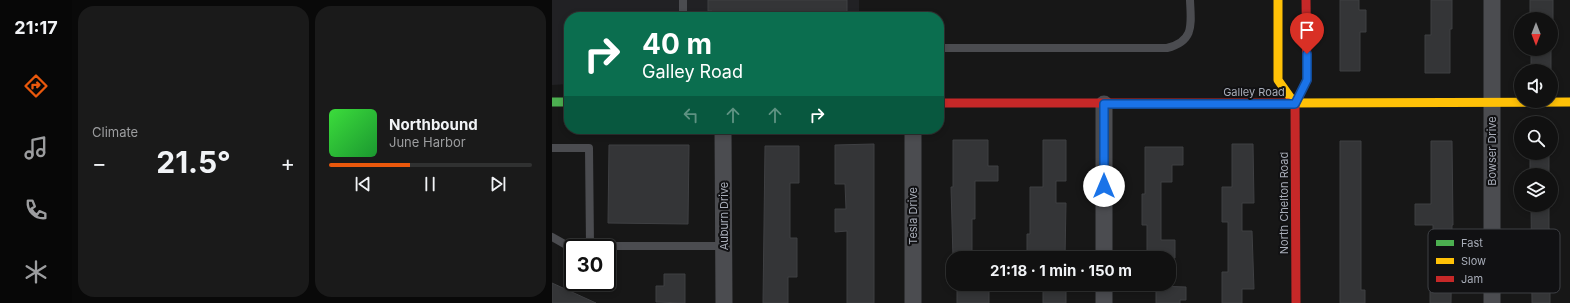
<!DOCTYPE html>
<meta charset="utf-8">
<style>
:root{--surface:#111;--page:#1a1a1a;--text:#f1f3f6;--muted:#9c9d9f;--line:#303131;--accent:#ea580c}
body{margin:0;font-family:Inter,sans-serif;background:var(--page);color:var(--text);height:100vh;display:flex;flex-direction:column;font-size:15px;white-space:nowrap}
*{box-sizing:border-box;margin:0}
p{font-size:13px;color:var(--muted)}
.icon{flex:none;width:22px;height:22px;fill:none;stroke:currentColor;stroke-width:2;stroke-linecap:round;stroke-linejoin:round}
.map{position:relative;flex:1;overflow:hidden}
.side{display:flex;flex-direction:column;gap:6px;padding:6px;background:#090909;width:480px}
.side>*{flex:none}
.guide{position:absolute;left:12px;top:12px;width:380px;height:122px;border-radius:16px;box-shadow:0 2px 6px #0003,0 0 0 1px var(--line);background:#0b6e4f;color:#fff;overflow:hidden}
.needle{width:26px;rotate:180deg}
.buttons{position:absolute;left:962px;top:12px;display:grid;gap:8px}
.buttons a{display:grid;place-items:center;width:44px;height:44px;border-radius:50%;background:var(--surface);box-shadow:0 2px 6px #0003,0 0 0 1px var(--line);font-size:20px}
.speed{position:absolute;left:12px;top:239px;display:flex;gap:8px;font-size:20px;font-weight:700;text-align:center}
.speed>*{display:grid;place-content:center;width:52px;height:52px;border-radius:50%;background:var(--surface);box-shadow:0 2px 6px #0003,0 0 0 1px var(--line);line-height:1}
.speed .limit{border:2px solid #111;border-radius:6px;background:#fff;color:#111}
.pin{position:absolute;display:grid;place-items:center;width:34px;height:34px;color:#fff;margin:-41px -17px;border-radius:50% 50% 50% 0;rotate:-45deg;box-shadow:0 0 4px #0007}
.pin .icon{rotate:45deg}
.me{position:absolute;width:44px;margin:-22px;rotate:0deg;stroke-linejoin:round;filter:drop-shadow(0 0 3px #0008)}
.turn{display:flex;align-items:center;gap:14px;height:84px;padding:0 12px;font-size:18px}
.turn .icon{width:52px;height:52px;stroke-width:2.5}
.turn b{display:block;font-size:28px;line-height:34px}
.lanes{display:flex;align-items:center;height:38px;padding:0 12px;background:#0003;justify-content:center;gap:20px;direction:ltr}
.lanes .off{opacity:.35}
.big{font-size:30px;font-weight:700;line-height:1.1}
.side .widget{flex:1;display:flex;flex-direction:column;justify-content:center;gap:6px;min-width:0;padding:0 14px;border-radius:16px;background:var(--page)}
.song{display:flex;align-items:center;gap:12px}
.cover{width:48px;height:48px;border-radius:6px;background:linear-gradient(135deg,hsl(120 70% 55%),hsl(130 70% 35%))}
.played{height:4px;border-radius:2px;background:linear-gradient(90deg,var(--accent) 40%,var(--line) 40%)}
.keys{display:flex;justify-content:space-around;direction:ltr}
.heat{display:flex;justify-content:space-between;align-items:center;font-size:22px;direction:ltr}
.side .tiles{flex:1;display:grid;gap:6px;grid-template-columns:repeat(2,1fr)}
.trip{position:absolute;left:394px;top:251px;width:230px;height:40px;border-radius:16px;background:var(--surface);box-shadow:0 2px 6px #0003,0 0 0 1px var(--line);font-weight:700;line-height:40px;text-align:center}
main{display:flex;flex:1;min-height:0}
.dock{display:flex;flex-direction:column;width:72px;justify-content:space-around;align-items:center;background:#070707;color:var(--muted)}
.dock .icon{width:28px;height:28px}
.dock .active{color:var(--accent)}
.dock b{font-size:18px;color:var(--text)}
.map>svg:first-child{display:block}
</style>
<main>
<nav class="dock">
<b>21:17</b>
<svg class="icon active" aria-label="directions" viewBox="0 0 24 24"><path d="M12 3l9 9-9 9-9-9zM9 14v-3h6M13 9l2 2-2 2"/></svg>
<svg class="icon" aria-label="music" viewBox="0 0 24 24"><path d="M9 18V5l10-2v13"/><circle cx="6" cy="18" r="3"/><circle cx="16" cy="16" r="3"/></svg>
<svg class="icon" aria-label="phone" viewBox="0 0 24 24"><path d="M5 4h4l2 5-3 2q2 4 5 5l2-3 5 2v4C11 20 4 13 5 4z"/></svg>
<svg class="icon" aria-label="climate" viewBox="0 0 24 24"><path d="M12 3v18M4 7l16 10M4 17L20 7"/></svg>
</nav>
<section class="side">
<div class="tiles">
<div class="widget"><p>Climate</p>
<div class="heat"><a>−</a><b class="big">21.5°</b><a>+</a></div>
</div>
<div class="widget">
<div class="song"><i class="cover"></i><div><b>Northbound</b><p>June Harbor</p></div></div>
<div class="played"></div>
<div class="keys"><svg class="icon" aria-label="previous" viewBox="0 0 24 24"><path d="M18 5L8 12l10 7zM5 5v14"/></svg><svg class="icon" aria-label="pause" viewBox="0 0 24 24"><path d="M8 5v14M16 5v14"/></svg><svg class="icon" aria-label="next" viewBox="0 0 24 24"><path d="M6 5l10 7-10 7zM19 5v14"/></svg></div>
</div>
</div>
</section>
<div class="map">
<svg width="1018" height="303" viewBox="0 0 1018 303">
<rect width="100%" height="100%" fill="#171717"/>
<!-- built -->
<path fill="#212124" d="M 0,0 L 307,0 L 307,17 L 17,17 L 17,84 L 0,85 Z"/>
<!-- building -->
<path fill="#343537" stroke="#3f4043" d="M 156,0 L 295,0 L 295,17 L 160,17 L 160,11 L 156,11 Z
M 788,0 L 807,0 L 807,10 L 814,10 L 814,32 L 808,32 L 808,71 L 788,71 Z
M 879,0 L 900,0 L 900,29 L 898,29 L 898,73 L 873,73 L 873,35 L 879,35 Z
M 978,0 L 1001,0 L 1001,19 L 978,19 Z
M 979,49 L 999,49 L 999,71 L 979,71 Z
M 401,140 L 436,140 L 436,166 L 446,166 L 446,181 L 423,181 L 423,219 L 420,219 L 420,258 L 401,258 L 399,187 L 401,187 Z
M 491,140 L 514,140 L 514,181 L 504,181 L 504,203 L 514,203 L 513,258 L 486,258 L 486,253 L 475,253 L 475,234 L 478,234 L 478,187 L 491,187 Z
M 788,141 L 809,141 L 809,290 L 813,290 L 813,303 L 788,303 Z
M 879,141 L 900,141 L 901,225 L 900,225 L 899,303 L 878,303 L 878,282 L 881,282 L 881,225 L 863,225 L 863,204 L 879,204 Z
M 322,144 L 322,303 L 295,303 L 295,231 L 283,232 L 283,209 L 294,209 L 293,184 L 283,184 L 283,145 Z
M 680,144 L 701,144 L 702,203 L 690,203 L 690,231 L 700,231 L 702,289 L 690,289 L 690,303 L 670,303 L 670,272 L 676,272 L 676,222 L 670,222 L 670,187 L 680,187 Z
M 57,145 L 137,145 L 136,224 L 56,223 Z
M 213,146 L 247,146 L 247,183 L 238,183 L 238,238 L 245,238 L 245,277 L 236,277 L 236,303 L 211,303 Z
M 593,147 L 631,147 L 631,165 L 620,165 L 620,182 L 609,182 L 609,240 L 623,240 L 623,258 L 595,258 L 595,225 L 590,225 L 590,194 L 593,194 Z
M 978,153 L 997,153 L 997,175 L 978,175 Z
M 979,205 L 997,205 L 997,229 L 998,229 L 998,303 L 980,303 Z
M 112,274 L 133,274 L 133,303 L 104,302 L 104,286 L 112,286 Z
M 0,283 L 44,303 L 0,303 Z
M 405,284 L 437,284 L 437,303 L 405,303 Z
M 491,284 L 514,284 L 514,303 L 491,303 Z
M 604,286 L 634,287 L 634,300 L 628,300 L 628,303 L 604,303 Z"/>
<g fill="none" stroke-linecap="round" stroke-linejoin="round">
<!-- lane -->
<path stroke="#4b4c50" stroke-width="8" d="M 131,17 L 131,0
M 387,48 L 615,48 C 643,41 639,24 638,0
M 0,148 L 37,148 L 38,246
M 0,237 L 16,246 L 172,246"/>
<!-- street -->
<path stroke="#4b4c50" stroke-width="17" d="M 552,104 L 552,258
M 171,129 L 172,303
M 361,129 L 361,303
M 552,284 L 552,303
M 940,303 L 940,0"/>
<!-- fast -->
<path stroke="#4caf50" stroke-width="9" d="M 0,102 L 17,102"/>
<!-- slow -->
<path stroke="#ffc107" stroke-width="9" d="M 726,0 L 726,80 L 743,104
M 736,103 L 1018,102"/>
<!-- jam -->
<path stroke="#c62828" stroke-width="9" d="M 387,103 L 736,103
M 744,303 L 743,104 L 755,80 L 754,0"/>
</g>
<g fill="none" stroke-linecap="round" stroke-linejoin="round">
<!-- route casing -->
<g stroke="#114b97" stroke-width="10">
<path id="route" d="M 552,186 L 552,104 L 743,104 L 755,80 L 755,54"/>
</g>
<!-- route -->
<use href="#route" stroke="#1a73e8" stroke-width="7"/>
</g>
<g text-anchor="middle" stroke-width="4" stroke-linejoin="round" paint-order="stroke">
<!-- street labels -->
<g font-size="11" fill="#a8adb8" stroke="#111113">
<text x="702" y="96">Galley Road</text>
<text transform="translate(940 151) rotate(-90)" y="4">Bowser Drive</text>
<text transform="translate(732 203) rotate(-90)" y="4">North Chelton Road</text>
<text transform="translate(172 216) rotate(-90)" y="4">Auburn Drive</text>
<text transform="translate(361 216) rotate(-90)" y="4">Tesla Drive</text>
</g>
</g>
<!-- legend -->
<rect x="876" y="229" width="132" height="64" rx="6" fill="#111113" stroke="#3e4045" stroke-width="1"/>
<rect x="884" y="240" width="18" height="6" fill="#4caf50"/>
<rect x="884" y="258" width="18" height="6" fill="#ffc107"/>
<rect x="884" y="276" width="18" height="6" fill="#c62828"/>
<g font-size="11" fill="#a8adb8">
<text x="909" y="247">Fast</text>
<text x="909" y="265">Slow</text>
<text x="909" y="283">Jam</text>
</g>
</svg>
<div class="buttons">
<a><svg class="needle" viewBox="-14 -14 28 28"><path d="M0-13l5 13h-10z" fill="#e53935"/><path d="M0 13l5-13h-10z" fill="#9c9d9f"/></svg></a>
<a><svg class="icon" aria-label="sound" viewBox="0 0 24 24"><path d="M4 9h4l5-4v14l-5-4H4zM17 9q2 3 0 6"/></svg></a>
<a><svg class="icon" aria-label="search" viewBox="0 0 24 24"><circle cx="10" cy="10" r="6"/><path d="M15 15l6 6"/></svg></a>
<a><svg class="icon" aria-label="layers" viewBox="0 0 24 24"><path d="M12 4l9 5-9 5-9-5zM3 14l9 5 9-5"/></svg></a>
</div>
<div class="speed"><div class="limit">30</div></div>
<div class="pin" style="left:755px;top:54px;background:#d93025"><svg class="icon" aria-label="arrive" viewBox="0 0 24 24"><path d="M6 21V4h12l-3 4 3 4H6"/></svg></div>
<svg class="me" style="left:552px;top:186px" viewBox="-20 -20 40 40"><circle r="19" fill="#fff"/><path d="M0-13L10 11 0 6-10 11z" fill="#1a73e8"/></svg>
<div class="trip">21:18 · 1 min · 150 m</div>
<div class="guide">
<div class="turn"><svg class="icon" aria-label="right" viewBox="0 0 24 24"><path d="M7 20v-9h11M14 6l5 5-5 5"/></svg><div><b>40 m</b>Galley Road</div></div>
<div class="lanes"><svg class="icon off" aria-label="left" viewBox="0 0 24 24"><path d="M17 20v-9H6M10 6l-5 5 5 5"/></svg><svg class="icon off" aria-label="ahead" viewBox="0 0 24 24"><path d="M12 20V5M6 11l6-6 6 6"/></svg><svg class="icon off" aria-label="ahead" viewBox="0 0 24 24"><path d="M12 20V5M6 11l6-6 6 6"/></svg><svg class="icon" aria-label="right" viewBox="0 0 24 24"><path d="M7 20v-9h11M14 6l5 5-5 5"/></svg></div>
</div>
</div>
</main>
